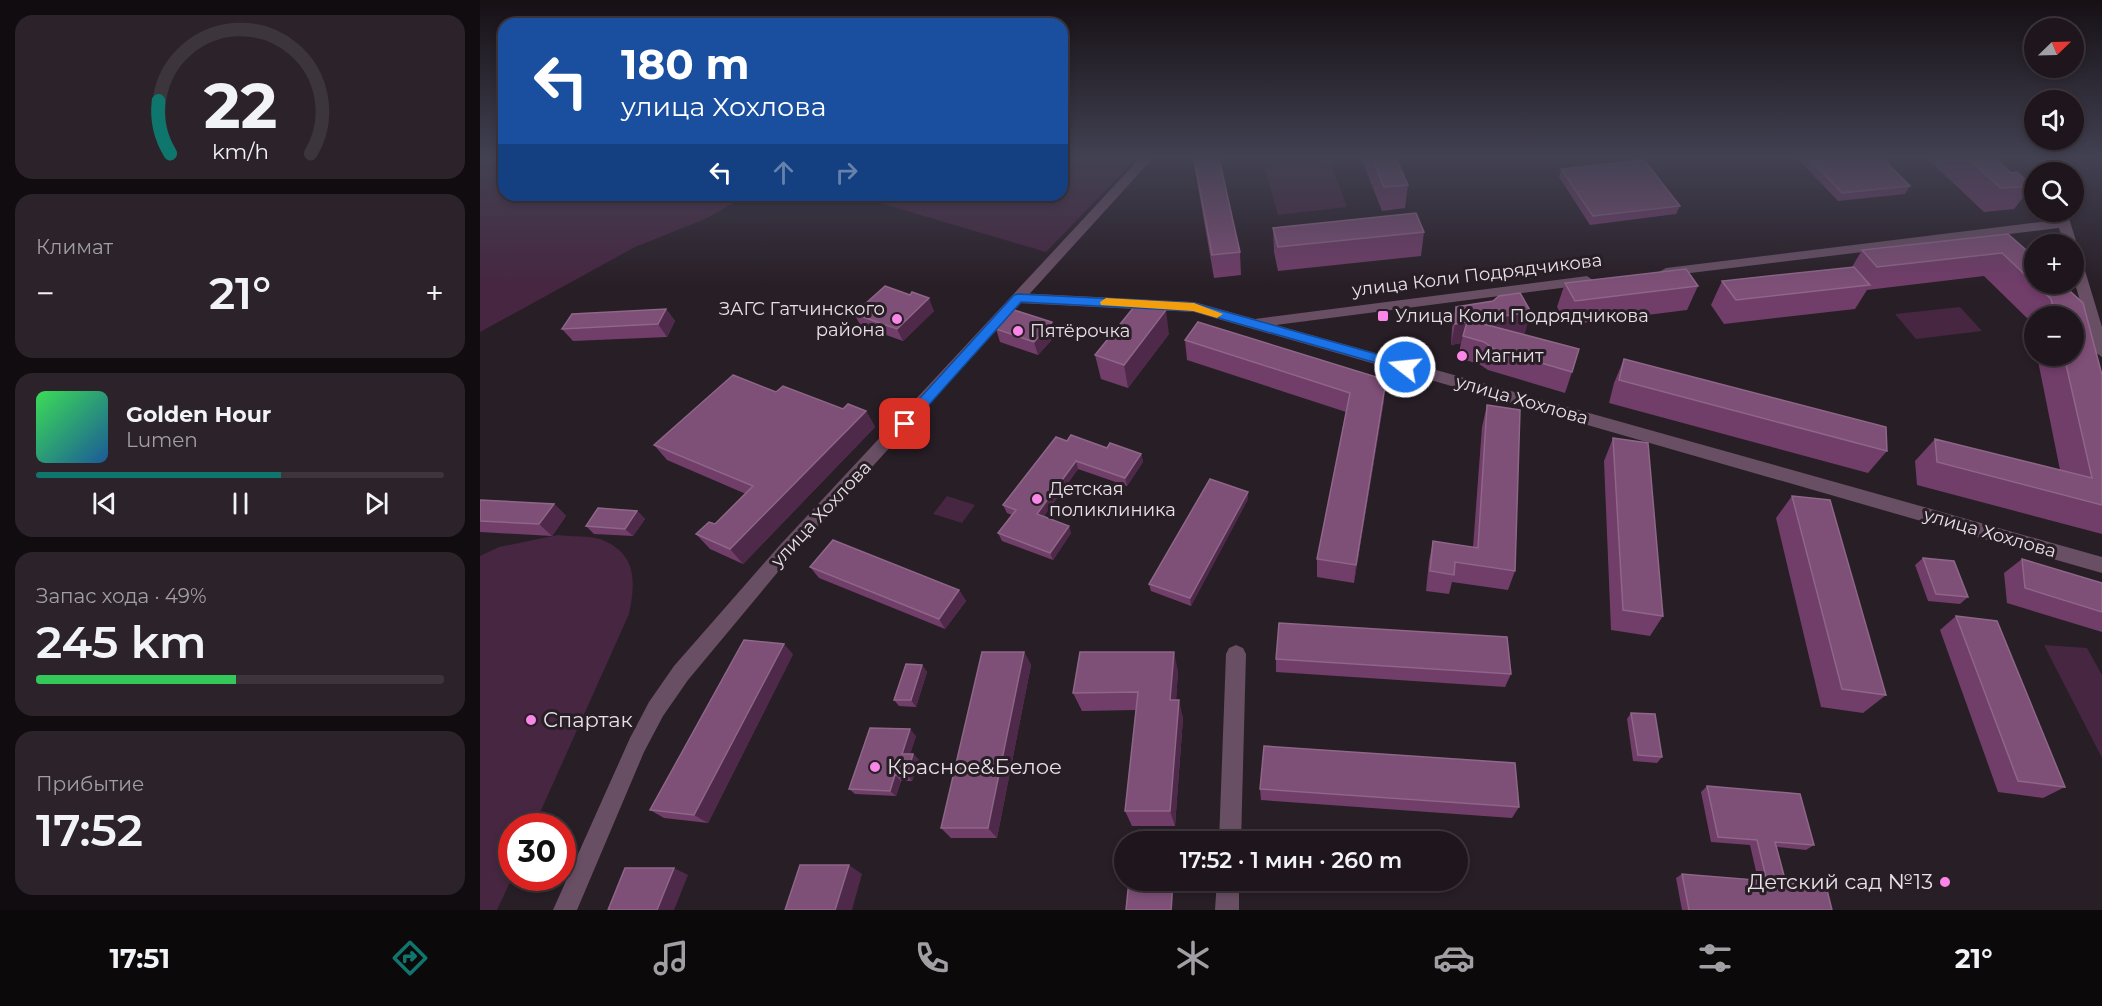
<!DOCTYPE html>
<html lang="ru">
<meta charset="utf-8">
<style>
:root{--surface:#1e161c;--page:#2b2329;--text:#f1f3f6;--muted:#a19fa3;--line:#3c353b;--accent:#0f766e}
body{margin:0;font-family:Montserrat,sans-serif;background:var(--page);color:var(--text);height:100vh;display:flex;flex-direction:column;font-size:22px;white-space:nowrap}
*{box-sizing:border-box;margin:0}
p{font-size:20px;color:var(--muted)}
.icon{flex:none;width:33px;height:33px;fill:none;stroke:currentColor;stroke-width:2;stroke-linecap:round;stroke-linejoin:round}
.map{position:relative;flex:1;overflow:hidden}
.side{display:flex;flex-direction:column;gap:15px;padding:15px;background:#100c0f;width:480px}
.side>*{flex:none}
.banner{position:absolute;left:18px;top:18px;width:570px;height:183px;border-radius:18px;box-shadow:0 3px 9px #0003,0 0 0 2px var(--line);background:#1a4fa0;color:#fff;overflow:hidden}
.needle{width:39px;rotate:67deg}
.buttons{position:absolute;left:1544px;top:18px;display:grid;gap:12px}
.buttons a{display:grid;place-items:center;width:60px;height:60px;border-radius:50%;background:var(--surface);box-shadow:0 3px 9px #0003,0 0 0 2px var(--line);font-size:30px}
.speed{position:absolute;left:18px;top:813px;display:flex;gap:12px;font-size:30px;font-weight:700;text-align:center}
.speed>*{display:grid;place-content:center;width:78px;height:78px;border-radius:50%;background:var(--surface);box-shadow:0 3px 9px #0003,0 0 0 2px var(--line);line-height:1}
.speed .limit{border:9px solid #d22;background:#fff;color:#111}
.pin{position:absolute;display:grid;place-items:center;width:51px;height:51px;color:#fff;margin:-26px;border-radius:12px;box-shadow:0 3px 9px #0006}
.me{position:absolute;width:66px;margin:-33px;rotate:286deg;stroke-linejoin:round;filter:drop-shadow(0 0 4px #0008)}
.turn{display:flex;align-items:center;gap:21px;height:126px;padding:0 24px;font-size:27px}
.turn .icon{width:78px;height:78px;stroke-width:2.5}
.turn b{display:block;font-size:42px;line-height:51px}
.lanes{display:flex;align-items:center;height:57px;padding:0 24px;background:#0003;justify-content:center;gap:30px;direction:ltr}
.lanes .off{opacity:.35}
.big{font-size:45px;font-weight:600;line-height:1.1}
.side .tile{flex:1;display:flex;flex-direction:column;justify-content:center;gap:9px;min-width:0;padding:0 21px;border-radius:18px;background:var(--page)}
.side .dial{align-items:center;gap:0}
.dial svg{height:156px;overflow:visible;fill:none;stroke:var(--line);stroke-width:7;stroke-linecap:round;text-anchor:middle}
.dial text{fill:var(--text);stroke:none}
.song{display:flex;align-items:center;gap:18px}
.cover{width:72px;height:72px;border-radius:9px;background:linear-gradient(135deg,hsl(130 70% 55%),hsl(210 70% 35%))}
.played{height:6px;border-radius:3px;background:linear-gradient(90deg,var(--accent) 60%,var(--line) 60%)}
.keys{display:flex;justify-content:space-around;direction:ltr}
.heat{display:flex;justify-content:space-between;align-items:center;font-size:33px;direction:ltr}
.charge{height:9px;border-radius:4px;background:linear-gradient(90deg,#34c759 49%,var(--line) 0)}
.trip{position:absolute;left:634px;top:831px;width:354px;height:60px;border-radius:30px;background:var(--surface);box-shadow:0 3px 9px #0003,0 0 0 2px var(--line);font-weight:600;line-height:60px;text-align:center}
.tab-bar{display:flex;height:96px;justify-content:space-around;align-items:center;background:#0c090b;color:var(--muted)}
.tab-bar .icon{width:42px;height:42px}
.tab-bar .selected{color:var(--accent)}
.tab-bar b{font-size:27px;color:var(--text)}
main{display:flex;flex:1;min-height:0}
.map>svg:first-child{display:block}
</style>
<main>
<section class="side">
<div class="tile dial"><svg viewBox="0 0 100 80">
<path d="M14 69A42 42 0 1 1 86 69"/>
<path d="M14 69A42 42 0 0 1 8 42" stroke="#0f766e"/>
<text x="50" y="56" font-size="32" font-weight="700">22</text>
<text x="50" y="72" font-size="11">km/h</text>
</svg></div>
<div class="tile"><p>Климат</p>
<div class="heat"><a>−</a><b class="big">21°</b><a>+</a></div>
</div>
<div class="tile">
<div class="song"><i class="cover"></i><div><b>Golden Hour</b><p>Lumen</p></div></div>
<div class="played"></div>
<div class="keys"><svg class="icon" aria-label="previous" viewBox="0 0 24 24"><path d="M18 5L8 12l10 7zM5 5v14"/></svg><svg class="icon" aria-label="pause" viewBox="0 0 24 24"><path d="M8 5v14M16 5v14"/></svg><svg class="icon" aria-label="next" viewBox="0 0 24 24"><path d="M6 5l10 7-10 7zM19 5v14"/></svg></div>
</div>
<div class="tile"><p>Запас хода · 49%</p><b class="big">245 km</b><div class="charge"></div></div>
<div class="tile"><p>Прибытие</p><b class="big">17:52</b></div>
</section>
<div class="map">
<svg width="1622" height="910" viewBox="0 0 1622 910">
<rect width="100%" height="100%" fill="#281e26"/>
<!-- green -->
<path fill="#462640" d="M 0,158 L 24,158 L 24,195 L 268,195 L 225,219 L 155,247 L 0,332 Z
M 582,158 L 657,158 L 566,252 L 373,195 L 582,195 Z
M 850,161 L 867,207 L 798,215 L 784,167 Z
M 1480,307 L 1502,331 L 1436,339 L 1415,314 Z
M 467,496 L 495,505 L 482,523 L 453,514 Z
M 78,535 C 92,537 113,535 125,541 C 158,556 155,585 149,614 L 54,826 L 32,826 L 32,878 L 17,910 L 0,910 L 0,556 L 19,547 Z
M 1564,645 L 1607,648 L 1622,675 L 1622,758 Z"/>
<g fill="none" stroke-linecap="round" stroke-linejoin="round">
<!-- minor -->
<path fill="#694f64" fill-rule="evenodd" d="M 1562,158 L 1574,158 L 1577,172 L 1565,172 Z
M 1575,212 L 1587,212 L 1597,244 L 1595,247 L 1584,244 L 1579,228 L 1186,276 L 1179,272 L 1186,268 L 1577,220 Z
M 1593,250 L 1600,254 L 1622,327 L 1622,357 L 1615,352 L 1593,277 Z
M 1107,276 L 1114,281 L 1112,284 L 796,325 L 1622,557 L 1622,573 L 714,312 L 538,303 L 531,298 L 538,293 L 714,302 L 775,319 Z
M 756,645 L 763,648 L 766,654 L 761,842 L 739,842 L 746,654 L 749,648 Z
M 737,880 L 759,880 L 759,910 L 735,910 Z"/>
<!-- tertiary -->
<path fill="#694f64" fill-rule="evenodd" d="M 660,158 L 673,158 L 312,555 L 208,680 L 183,716 L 164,752 L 97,910 L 73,910 L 150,738 L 169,702 L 194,666 L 300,545 Z"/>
</g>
<!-- wall -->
<path fill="#713d69" d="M 713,158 L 739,158 L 760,252 L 761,275 L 734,278 Z
M 881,158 L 916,158 L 928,185 L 925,208 L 902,211 Z
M 1317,158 L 1402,158 L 1430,186 L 1425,194 L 1358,201 Z
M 1450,158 L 1515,158 L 1531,173 L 1552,186 L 1534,209 L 1504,212 L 1449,160 Z
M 1081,169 L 1200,206 L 1196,214 L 1110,225 L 1079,177 Z
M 793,228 L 944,232 L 941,256 L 798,271 L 794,252 Z
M 1528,234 L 1554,257 L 1554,284 L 1582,284 L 1622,375 L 1622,534 L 1437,485 L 1435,461 L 1455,439 L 1580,470 L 1557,356 L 1593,356 L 1593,316 L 1554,316 L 1554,339 L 1551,322 L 1504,276 L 1387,290 L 1375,309 L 1244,324 L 1231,305 L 1242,281 L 1372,267 L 1382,250 Z
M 1085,283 L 1218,286 L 1207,310 L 1087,325 L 1077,307 Z
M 430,295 L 454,311 L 423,341 L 381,326 L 374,314 Z
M 976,307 L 1045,333 L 1040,334 L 1092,372 L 1085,393 L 1008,370 L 999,364 L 978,358 L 981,343 L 971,345 L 972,328 Z
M 186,309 L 195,321 L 187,337 L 93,341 L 82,329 Z
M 516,329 L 576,335 L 558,355 L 520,342 Z
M 689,334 L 648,388 L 621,379 L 615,355 Z
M 705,340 L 904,400 L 874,583 L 837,577 L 837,559 L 866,412 L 707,360 Z
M 1144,359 L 1407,451 L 1388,473 L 1129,403 L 1134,383 Z
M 296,392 L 363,409 L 386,411 L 395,427 L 263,564 L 230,549 L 216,534 L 235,524 L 266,494 L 187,460 L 174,445 Z
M 1007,405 L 1035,571 L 1028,590 L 972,582 L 969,594 L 946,591 L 949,561 L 953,541 L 993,547 L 1002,427 Z
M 1133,438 L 1183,616 L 1170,636 L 1131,630 L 1124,461 Z
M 587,441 L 661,454 L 663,462 L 647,486 L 598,469 L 564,516 L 591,533 L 573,560 L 522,541 L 518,533 L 532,515 L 527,513 L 523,505 Z
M 1312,496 L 1406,695 L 1383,713 L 1341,707 L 1296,518 Z
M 768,499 L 711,606 L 671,591 L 669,584 Z
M 0,500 L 74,504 L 86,516 L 72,536 L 0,532 Z
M 157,511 L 165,519 L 153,536 L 114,534 L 106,526 Z
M 1443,558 L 1488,597 L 1480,604 L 1448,601 L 1435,565 Z
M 1542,559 L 1622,583 L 1622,632 L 1527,603 L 1524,573 Z
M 330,567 L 479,590 L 486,601 L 465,629 L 339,578 Z
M 1476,616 L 1585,787 L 1563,798 L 1518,792 L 1460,630 Z
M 544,652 L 551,665 L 517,838 L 471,838 L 461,828 Z
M 313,654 L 228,823 L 184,818 L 170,810 Z
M 796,659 L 1031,674 L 1025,687 L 796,672 Z
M 442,665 L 447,672 L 436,707 L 419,706 L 414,700 Z
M 698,671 L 696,700 L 703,718 L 695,826 L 652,826 L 645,811 L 656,710 L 602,711 L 593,693 Z
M 1151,713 L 1182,757 L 1177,763 L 1153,761 L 1147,719 Z
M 436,736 L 430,754 L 433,754 L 439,760 L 432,781 L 421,781 L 416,796 L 375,794 L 369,789 Z
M 1227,786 L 1334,845 L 1326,850 L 1297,847 L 1306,883 L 1352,910 L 1202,910 L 1196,878 L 1202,874 L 1278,880 L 1270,845 L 1231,842 L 1221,792 Z
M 780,789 L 1039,807 L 1032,818 L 781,800 Z"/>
<!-- shaded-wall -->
<path fill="#4e2949" d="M 449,298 L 454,311 L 423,341 L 417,329 Z
M 186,309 L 195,321 L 187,337 L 178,324 Z
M 686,310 L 689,334 L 648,388 L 644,365 Z
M 1051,312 L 1045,333 L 998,341 L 992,321 Z
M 572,322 L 576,335 L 558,355 L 554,342 Z
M 987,322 L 981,343 L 971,345 L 975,324 Z
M 906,380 L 904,400 L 874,583 L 876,565 Z
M 386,411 L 395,427 L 263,564 L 250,549 Z
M 661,454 L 663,462 L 647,486 L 645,478 Z
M 596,461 L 598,469 L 560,522 L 557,514 Z
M 768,492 L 768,499 L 711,606 L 710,598 Z
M 74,504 L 86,516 L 72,536 L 59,524 Z
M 157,511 L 165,519 L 153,536 L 145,529 Z
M 589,526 L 591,533 L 573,560 L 570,553 Z
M 479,590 L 486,601 L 465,629 L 459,619 Z
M 304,644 L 313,654 L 228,823 L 214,815 Z
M 544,652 L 551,665 L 517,838 L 508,828 Z
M 694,652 L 698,671 L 695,718 L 690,700 Z
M 442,665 L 447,672 L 436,707 L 431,700 Z
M 699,700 L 703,718 L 695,826 L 690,811 Z
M 430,729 L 436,736 L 428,760 L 422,754 Z
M 433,754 L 439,760 L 432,781 L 427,775 Z
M 415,775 L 421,781 L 416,796 L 410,791 Z
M 369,865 L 382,874 L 372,910 L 355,910 Z
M 194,868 L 208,875 L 194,910 L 177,910 Z
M 693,880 L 694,880 L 692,910 L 691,910 Z"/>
<!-- building -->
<path fill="#7e4f77" stroke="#8e6688" stroke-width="1.5" d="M 714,158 L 739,158 L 760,252 L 732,255 Z
M 892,158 L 916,158 L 928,185 L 904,187 Z
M 1329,158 L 1402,158 L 1430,186 L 1362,193 Z
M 1487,158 L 1515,158 L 1531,173 L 1537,172 L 1552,186 L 1521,188 Z
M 1164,160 L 1200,206 L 1113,216 L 1081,169 Z
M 936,213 L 944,232 L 798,247 L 793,228 Z
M 1528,234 L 1554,257 L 1554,283 L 1522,253 L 1397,267 L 1382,250 Z
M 1374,267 L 1390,285 L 1256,300 L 1242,281 Z
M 1206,269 L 1218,286 L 1095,301 L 1085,283 Z
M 1555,284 L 1582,284 L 1603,303 L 1622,375 L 1622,505 L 1457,462 L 1455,439 L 1612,478 L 1584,356 L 1593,356 L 1593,316 L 1575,316 L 1571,299 Z
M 405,286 L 430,295 L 432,292 L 449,298 L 417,329 L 374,314 Z
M 1040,293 L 1051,312 L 992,321 L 1099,349 L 1092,372 L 1014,349 L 1004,342 L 983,336 L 987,322 L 975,324 L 976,307 L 1013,301 L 1019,296 Z
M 658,302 L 686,310 L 644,365 L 615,355 Z
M 186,309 L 178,324 L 82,329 L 92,314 Z
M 534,310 L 572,322 L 554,342 L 516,329 Z
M 718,322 L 906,380 L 876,565 L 837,559 L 870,393 L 705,340 Z
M 1144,359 L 1406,427 L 1407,451 L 1139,380 Z
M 253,375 L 296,392 L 303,386 L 363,409 L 368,404 L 386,411 L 250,549 L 216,534 L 229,522 L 235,524 L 273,486 L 174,445 Z
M 1007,405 L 1040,410 L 1035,571 L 975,562 L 974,575 L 950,571 L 953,541 L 998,548 Z
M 591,435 L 627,448 L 630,443 L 661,454 L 645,478 L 596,461 L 557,514 L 589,526 L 570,553 L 518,533 L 536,510 L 523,505 L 576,437 L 587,441 Z
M 1133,438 L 1168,443 L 1183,616 L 1143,610 Z
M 730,479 L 768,492 L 710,598 L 669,584 Z
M 1312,496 L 1350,500 L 1406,695 L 1362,689 Z
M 0,500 L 74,504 L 59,524 L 0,521 Z
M 118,508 L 157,511 L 145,529 L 106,526 Z
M 353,540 L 479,590 L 459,619 L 330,567 Z
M 1443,558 L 1474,561 L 1488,597 L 1456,594 Z
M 1542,559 L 1622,583 L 1622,612 L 1545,588 Z
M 1476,616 L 1517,621 L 1585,787 L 1538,781 Z
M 799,623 L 1027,637 L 1031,674 L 796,659 Z
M 264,640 L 304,644 L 214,815 L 170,810 Z
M 502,652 L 544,652 L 508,828 L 461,828 Z
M 600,652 L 694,652 L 690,700 L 699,700 L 690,811 L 645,811 L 658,692 L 593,693 Z
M 426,664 L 442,665 L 431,700 L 414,700 Z
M 1151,713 L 1175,714 L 1182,757 L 1158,755 Z
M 390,728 L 430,729 L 422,754 L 433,754 L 427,775 L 415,775 L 410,791 L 369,789 Z
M 784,746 L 1035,763 L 1039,807 L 780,789 Z
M 1227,786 L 1320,794 L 1334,845 L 1295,842 L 1306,883 L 1346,886 L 1352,910 L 1209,910 L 1202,874 L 1287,881 L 1277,840 L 1238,837 Z
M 320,865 L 369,865 L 355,910 L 305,910 Z
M 145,868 L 194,868 L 177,910 L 128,910 Z
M 649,880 L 693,880 L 691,910 L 646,910 Z"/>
<!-- sky -->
<linearGradient id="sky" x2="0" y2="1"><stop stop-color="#161015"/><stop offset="0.55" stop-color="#424152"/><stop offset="1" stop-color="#424152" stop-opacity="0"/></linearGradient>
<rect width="1622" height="286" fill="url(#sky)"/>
<!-- route -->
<path fill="#1a73e8" stroke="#114b97" stroke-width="1.5" d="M 538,294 L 714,303 L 925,362 L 932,367 L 925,371 L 714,311 L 541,302 L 429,427 L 420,427 L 420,420 L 534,295 Z"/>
<!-- slow -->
<path fill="#f59e0b" d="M 626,298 L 714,303 L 743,314 L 737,318 L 713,311 L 621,305 L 620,302 Z"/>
<!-- markers -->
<g fill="#fa87e8" stroke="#281e26" stroke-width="2">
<rect x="897" y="310" width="12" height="12" rx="3"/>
<circle cx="417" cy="319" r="6"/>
<circle cx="538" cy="331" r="6"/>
<circle cx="982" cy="356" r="6"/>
<circle cx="557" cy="499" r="6"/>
<circle cx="51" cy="720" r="6"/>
<circle cx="395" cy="767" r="6"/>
<circle cx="1465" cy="882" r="6"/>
</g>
<g text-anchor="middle" stroke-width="6" stroke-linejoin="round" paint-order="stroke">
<!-- street labels -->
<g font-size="18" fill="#e8e0e6" stroke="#281e26">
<text transform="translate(997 275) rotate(-7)" y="6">улица Коли Подрядчикова</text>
<text transform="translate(1042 400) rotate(16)" y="6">улица Хохлова</text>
<text transform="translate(341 514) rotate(-47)" y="6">улица Хохлова</text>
<text transform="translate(1510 533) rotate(16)" y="6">улица Хохлова</text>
</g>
<!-- poi labels -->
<g font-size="18" fill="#e8e0e6" stroke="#281e26" text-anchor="start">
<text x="405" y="315" text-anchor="end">ЗАГС Гатчинского<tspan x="405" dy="21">района</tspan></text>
<text x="915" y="322">Улица Коли Подрядчикова</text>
<text x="550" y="337">Пятёрочка</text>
<text x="994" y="362">Магнит</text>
<text x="569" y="495">Детская<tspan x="569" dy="21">поликлиника</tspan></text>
</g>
<!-- near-poi labels -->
<g font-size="21" fill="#e8e0e6" stroke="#281e26" text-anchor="start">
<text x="63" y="727">Спартак</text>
<text x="407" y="774">Красное&amp;Белое</text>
<text x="1453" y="889" text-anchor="end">Детский сад №13</text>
</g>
</g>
</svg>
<div class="buttons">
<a><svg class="needle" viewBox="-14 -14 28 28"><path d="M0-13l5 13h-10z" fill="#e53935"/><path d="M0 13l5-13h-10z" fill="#a19fa3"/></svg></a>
<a><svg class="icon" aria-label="sound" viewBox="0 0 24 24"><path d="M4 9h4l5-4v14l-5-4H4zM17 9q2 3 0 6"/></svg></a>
<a><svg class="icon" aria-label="search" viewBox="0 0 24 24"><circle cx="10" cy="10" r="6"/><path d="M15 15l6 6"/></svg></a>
<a>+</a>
<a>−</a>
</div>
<div class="speed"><div class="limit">30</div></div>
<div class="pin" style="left:425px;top:424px;background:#d93025"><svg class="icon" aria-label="arrive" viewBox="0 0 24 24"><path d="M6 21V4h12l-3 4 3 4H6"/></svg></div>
<svg class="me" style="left:925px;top:367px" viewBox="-20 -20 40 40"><circle r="17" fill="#1a73e8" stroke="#fff" stroke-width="3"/><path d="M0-11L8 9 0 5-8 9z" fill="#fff"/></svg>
<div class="trip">17:52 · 1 мин · 260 m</div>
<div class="banner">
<div class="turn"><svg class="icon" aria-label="left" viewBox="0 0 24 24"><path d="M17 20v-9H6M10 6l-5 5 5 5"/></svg><div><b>180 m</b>улица Хохлова</div></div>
<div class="lanes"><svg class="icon" aria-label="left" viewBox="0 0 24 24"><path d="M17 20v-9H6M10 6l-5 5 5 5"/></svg><svg class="icon off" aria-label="ahead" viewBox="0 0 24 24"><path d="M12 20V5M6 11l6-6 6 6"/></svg><svg class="icon off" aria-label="right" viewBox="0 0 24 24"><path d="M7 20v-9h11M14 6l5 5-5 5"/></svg></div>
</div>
</div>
</main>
<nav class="tab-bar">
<b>17:51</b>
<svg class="icon selected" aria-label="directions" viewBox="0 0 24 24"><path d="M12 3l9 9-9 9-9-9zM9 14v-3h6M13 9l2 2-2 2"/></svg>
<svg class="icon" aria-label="music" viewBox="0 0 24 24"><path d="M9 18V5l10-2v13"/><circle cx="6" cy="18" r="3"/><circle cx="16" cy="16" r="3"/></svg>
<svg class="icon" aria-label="phone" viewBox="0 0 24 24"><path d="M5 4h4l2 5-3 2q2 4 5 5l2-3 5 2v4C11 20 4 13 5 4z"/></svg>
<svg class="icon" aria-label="climate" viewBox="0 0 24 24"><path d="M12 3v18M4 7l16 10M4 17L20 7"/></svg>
<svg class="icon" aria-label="car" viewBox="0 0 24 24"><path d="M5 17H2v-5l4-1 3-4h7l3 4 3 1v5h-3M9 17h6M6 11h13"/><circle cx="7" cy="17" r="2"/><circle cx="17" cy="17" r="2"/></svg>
<svg class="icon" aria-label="filters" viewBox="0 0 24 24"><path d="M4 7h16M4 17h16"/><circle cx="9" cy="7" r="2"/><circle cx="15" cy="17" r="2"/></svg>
<b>21°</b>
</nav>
